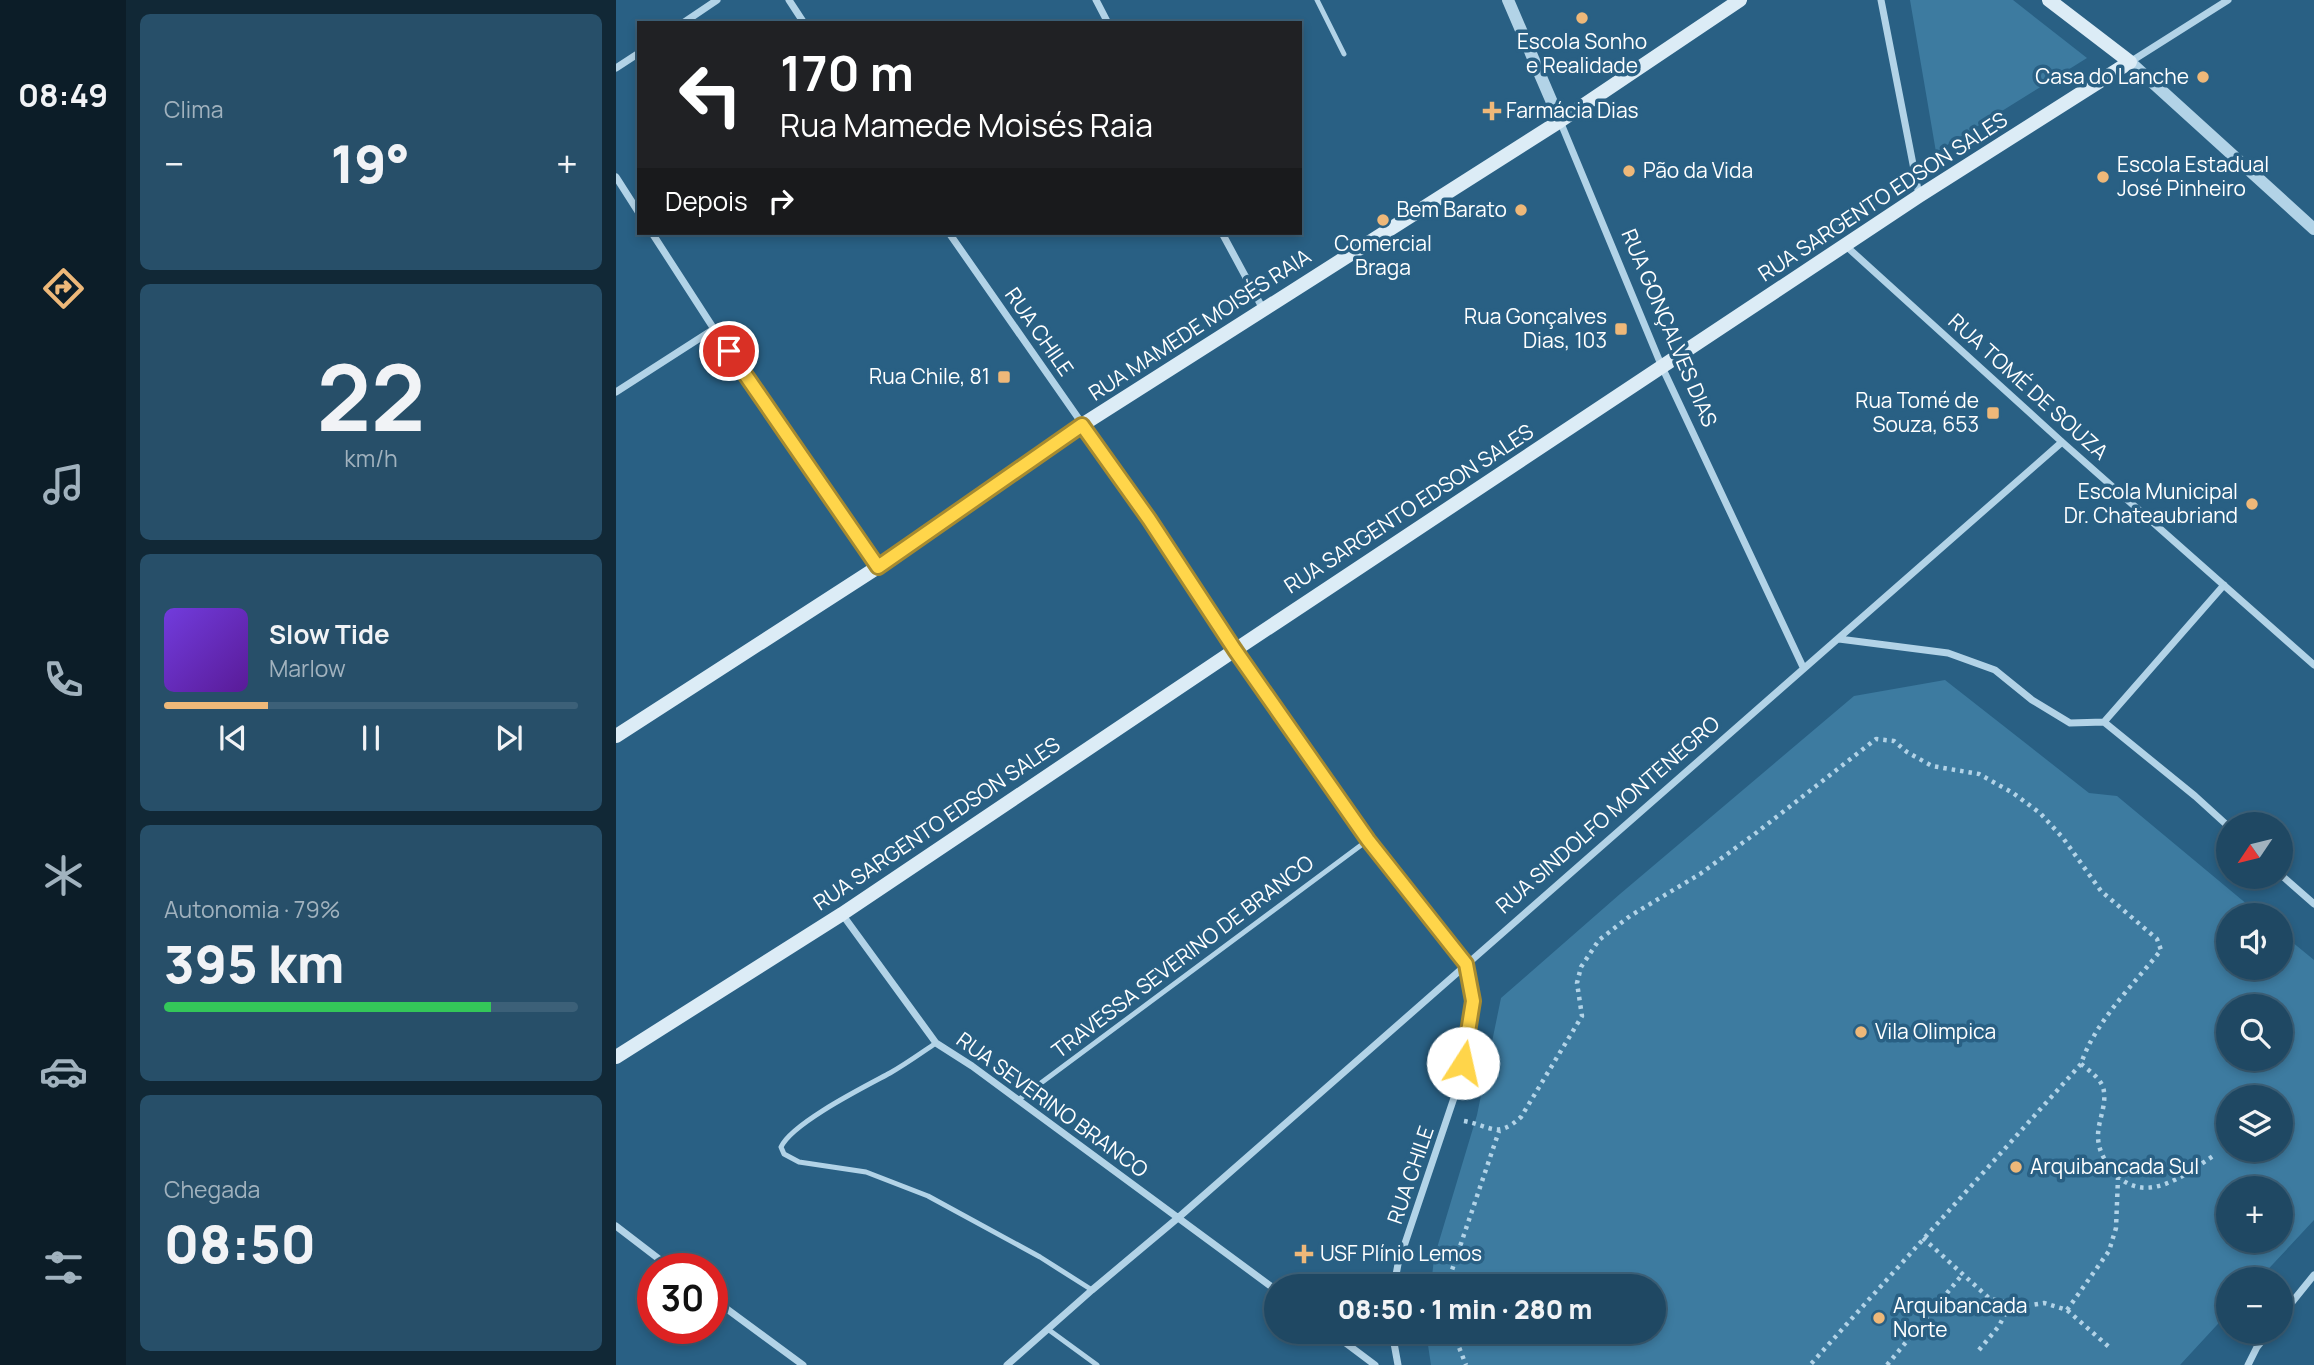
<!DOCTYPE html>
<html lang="pt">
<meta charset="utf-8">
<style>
:root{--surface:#1f4863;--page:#274f69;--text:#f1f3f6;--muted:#a1b2be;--line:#3c6078;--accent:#eeb879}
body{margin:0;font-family:Manrope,sans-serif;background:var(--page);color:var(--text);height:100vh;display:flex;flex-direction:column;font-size:26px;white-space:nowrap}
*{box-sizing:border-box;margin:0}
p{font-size:23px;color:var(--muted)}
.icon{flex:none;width:38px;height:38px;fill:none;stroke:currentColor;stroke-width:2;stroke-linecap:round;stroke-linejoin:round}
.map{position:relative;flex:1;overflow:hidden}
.sheet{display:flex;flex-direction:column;gap:14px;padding:14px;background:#112836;width:490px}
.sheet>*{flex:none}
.top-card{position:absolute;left:21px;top:21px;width:665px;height:214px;border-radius:0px;box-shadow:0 4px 10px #0003,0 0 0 2px var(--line);background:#202124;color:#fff;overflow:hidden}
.needle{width:46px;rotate:235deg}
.buttons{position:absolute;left:1600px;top:812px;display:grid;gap:14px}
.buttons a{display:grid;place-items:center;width:77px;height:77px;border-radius:50%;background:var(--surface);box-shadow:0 4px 10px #0003,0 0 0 2px var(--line);font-size:35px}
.speed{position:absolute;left:21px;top:1253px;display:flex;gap:14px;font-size:35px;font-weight:700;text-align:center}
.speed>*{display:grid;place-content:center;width:91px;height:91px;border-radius:50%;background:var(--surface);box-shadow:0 4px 10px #0003,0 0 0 2px var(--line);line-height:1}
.speed .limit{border:10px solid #d22;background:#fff;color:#111}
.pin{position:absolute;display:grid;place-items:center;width:60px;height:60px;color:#fff;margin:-30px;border:4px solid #fff;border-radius:50%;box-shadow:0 2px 7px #0007}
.me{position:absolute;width:77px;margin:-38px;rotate:10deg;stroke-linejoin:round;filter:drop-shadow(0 0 5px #0008)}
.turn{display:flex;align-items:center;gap:24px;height:147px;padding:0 28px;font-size:32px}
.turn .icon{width:91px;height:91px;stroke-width:2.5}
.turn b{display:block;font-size:49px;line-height:60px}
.then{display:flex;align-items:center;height:66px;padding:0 28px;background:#0003;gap:14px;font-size:26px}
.big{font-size:52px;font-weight:800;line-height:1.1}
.sheet .card{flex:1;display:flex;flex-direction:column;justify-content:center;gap:10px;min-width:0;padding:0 24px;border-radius:10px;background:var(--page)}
.sheet .dial{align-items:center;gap:0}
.dial b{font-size:91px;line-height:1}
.song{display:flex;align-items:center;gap:21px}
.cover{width:84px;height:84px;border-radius:10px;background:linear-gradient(135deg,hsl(260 70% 55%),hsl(270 70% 35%))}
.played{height:7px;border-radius:4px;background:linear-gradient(90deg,var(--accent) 25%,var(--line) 25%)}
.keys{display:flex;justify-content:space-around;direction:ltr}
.heat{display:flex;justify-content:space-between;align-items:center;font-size:38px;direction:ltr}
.charge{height:10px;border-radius:5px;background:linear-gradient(90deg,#34c759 79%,var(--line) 0)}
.trip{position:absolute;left:648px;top:1274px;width:402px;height:70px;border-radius:35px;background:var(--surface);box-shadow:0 4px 10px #0003,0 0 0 2px var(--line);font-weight:800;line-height:70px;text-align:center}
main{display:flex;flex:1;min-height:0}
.dock{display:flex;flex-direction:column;width:126px;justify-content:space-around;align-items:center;background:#0c1d28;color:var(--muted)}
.dock .icon{width:49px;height:49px}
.dock .selected{color:var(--accent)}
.dock b{font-size:32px;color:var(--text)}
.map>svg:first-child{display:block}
</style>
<main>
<nav class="dock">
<b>08:49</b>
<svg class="icon selected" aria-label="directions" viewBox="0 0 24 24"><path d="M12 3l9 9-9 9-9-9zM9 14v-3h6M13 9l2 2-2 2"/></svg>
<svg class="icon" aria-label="music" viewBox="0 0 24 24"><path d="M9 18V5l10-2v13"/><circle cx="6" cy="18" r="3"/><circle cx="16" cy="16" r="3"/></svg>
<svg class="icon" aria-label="phone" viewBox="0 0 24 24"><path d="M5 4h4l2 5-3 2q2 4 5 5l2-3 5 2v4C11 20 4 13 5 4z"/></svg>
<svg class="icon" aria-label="climate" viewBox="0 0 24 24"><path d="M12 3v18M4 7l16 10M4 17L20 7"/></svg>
<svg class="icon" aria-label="car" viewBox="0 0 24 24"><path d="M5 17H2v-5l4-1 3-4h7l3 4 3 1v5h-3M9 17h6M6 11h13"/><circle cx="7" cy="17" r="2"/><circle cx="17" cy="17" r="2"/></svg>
<svg class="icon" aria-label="filters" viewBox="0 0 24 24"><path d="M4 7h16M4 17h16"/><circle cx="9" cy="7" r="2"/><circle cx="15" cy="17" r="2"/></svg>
</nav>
<section class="sheet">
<div class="card"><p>Clima</p>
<div class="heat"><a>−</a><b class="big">19°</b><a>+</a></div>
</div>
<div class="card dial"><b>22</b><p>km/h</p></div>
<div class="card">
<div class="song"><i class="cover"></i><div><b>Slow Tide</b><p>Marlow</p></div></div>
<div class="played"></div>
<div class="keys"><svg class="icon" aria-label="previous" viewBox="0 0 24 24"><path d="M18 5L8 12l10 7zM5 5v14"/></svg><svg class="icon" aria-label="pause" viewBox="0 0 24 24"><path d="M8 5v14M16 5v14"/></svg><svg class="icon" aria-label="next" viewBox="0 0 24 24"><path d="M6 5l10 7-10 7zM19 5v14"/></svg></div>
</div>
<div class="card"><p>Autonomia · 79%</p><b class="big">395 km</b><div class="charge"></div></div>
<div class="card"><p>Chegada</p><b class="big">08:50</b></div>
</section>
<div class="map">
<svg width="1698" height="1365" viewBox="0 0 1698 1365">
<rect width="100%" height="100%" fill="#296084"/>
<!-- green -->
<path fill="#3d7ba0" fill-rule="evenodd" d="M 1294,0 L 1397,0 L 1471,58 L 1320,152 Z
M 1329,680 L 1473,793 L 1501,796 L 1644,915 L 1612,915 L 1612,968 L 1664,968 L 1664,932 L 1698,960 L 1698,1220 L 1643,1279 L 1612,1279 L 1612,1313 L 1564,1365 L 815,1365 L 810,1332 L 1038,1332 L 1038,1286 L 815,1286 L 818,1258 L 861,1115 L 885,998 L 1004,894 L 1238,696 ZM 1612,1006 L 1664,1006 L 1664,1059 L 1612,1059 ZM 1612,1097 L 1664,1097 L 1664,1150 L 1612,1150 ZM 1612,1188 L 1664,1188 L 1664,1241 L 1612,1241 Z"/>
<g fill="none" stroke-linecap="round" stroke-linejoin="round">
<!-- path -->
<path stroke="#b2d3e7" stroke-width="4.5" stroke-dasharray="3.5 5" stroke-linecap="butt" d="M 1465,1064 C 1474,1071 1487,1080 1488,1092 C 1490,1107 1482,1121 1482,1136 C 1482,1149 1488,1160 1496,1170 C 1527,1208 1567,1176 1597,1156
M 848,1121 C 875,1126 881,1139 905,1117 L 966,1016 L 961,983 L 965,967 L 983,940 L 1014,916 L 1084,874 L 1140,833 L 1260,739 L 1278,741 L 1291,752 L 1316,766 L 1363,774 L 1397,793 L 1424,813 L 1447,838 L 1485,891 L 1541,939 L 1545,950 C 1518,984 1478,1023 1465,1064 L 1194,1365
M 1307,1238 L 1374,1299 L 1409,1306 L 1428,1303 L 1451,1310 L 1493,1347
M 832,1286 L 833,1279 L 883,1131
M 1451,1310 L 1493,1251 L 1500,1228 L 1502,1178
M 837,1332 L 850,1365
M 1363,1350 L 1383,1326 L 1394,1304
M 1271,1365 L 1346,1275"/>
<!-- service -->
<path stroke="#b2d3e7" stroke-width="5" d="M 701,0 L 728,54
M 320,1043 C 305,1053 290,1064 274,1073 C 248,1087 176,1123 165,1147 L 168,1154 L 183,1162 L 250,1172 L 312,1196 L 424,1257 L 476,1290
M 402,1100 L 752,840
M 433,1330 L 481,1365"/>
<!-- minor -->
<path stroke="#b2d3e7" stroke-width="7" d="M 173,0 L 188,23
M 480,0 L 492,23
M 1265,0 L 1303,195
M 67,23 L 101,0
M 1514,62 L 1612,0
M 0,68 L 23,53
M 944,121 L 1046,367 L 1187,667
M 0,177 L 23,213
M 36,233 L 98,329 L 262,567
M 333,233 L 546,538 L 619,650 L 701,768 L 752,840 L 850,964 L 857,1001 L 852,1041 L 842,1086 L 782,1264 L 778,1286
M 606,233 L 647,309
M 1230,246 L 1446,442 L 1698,665
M 0,392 L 98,329
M 1223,639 L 1332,653 L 1379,670 L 1416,700 L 1454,723 L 1488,722 L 1579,796 L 1612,826
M 1488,722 L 1608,585
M 1664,874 L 1698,904
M 226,914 L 320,1043 L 356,1066 L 660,1290
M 0,1226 L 56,1269
M 96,1298 L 187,1365
M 1664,1317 L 1698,1275
M 715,1332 L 759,1365
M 776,1332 L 782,1365
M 391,1365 L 476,1290 L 563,1217 L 1446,442
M 1632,1365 L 1641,1347 L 1653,1332"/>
<!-- tertiary -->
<path stroke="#b2d3e7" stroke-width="12" d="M 892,0 L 944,121
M 1514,62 L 1698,229"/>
<!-- secondary -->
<path stroke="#dcecf6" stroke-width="14" d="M 0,736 L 262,567 L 466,425 L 944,121 L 1124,0
M 0,1057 L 226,914 L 619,650 L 1303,196 L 1514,62 L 1433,0"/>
</g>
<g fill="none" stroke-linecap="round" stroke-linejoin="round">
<!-- route casing -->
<g stroke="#a68a30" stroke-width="18">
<path id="route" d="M 113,351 L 262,567 L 466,425 L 533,519 L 619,650 L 752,840 L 850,964 L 857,1001 L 847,1063"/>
</g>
<!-- route -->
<use href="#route" stroke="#ffd54a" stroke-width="12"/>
</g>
<!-- markers -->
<g fill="#eeb879" stroke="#296084" stroke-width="2.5">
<circle cx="966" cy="18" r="7"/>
<circle cx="1587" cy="77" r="7"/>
<path d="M872.5 100.5h7v7h7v7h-7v7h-7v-7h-7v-7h7z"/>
<circle cx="1013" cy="171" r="7"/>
<circle cx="1487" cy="177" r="7"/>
<circle cx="905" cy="210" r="7"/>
<circle cx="767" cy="220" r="7"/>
<rect x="998" y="322" width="14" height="14" rx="3.5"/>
<rect x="381" y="370" width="14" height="14" rx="3.5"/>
<rect x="1370" y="406" width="14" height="14" rx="3.5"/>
<circle cx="1636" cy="504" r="7"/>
<circle cx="1245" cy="1032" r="7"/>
<circle cx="1400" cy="1167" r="7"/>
<path d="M684.5 1243.5h7v7h7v7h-7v7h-7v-7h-7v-7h7z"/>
<circle cx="1263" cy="1318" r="7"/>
</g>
<g text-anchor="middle" stroke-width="7" stroke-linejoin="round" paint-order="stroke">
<!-- poi labels -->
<g font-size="21" fill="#fff" stroke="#296084" text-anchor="start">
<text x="966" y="49" text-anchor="middle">Escola Sonho<tspan x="966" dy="24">e Realidade</tspan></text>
<text x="1573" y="84" text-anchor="end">Casa do Lanche</text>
<text x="890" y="118">Farmácia Dias</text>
<text x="1501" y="172">Escola Estadual<tspan x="1501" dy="24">José Pinheiro</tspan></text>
<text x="1027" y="178">Pão da Vida</text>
<text x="891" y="217" text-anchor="end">Bem Barato</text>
<text x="767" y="251" text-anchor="middle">Comercial<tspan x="767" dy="24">Braga</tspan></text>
<text x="991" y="324" text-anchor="end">Rua Gonçalves<tspan x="991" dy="24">Dias, 103</tspan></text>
<text x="374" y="384" text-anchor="end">Rua Chile, 81</text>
<text x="1363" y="408" text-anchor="end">Rua Tomé de<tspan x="1363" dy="24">Souza, 653</tspan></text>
<text x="1622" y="499" text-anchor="end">Escola Municipal<tspan x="1622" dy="24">Dr. Chateaubriand</tspan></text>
<text x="1259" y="1039">Vila Olimpica</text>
<text x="1414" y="1174">Arquibancada Sul</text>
<text x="704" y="1261">USF Plínio Lemos</text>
<text x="1277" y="1313">Arquibancada<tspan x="1277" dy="24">Norte</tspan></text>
</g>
<!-- street labels -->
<g font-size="21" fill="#fff" stroke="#296084">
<text transform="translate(1267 197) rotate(-33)" y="7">RUA SARGENTO EDSON SALES</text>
<text transform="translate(584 325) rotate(-33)" y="7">RUA MAMEDE MOISÉS RAIA</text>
<text transform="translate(1053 328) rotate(67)" y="7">RUA GONÇALVES DIAS</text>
<text transform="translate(423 332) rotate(55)" y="7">RUA CHILE</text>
<text transform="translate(1412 387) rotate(42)" y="7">RUA TOMÉ DE SOUZA</text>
<text transform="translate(793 509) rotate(-33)" y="7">RUA SARGENTO EDSON SALES</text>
<text transform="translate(992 815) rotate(-41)" y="7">RUA SINDOLFO MONTENEGRO</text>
<text transform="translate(321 824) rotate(-34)" y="7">RUA SARGENTO EDSON SALES</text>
<text transform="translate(567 957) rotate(-37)" y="7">TRAVESSA SEVERINO DE BRANCO</text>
<text transform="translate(436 1105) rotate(36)" y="7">RUA SEVERINO BRANCO</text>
<text transform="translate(795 1175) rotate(-71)" y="7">RUA CHILE</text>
</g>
</g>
</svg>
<div class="buttons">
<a><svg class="needle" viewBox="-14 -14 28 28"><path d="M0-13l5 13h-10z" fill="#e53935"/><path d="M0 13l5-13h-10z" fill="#a1b2be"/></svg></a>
<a><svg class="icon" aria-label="sound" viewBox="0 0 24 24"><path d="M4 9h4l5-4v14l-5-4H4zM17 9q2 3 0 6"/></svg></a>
<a><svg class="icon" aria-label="search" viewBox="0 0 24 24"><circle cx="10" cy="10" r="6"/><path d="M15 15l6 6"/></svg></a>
<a><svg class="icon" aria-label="layers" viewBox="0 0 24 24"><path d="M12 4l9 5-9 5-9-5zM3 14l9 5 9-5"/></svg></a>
<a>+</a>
<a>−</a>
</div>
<div class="speed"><div class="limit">30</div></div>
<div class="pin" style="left:113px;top:351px;background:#d93025"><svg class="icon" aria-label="arrive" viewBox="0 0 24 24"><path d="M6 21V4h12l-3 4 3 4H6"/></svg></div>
<svg class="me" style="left:847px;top:1063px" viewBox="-20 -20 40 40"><circle r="19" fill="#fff"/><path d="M0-13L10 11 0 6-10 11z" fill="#ffd54a"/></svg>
<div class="trip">08:50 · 1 min · 280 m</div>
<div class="top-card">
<div class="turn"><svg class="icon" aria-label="left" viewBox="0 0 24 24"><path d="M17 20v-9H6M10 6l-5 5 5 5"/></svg><div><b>170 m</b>Rua Mamede Moisés Raia</div></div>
<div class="then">Depois<svg class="icon" aria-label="right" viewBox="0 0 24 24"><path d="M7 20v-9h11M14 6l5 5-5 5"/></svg></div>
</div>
</div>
</main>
